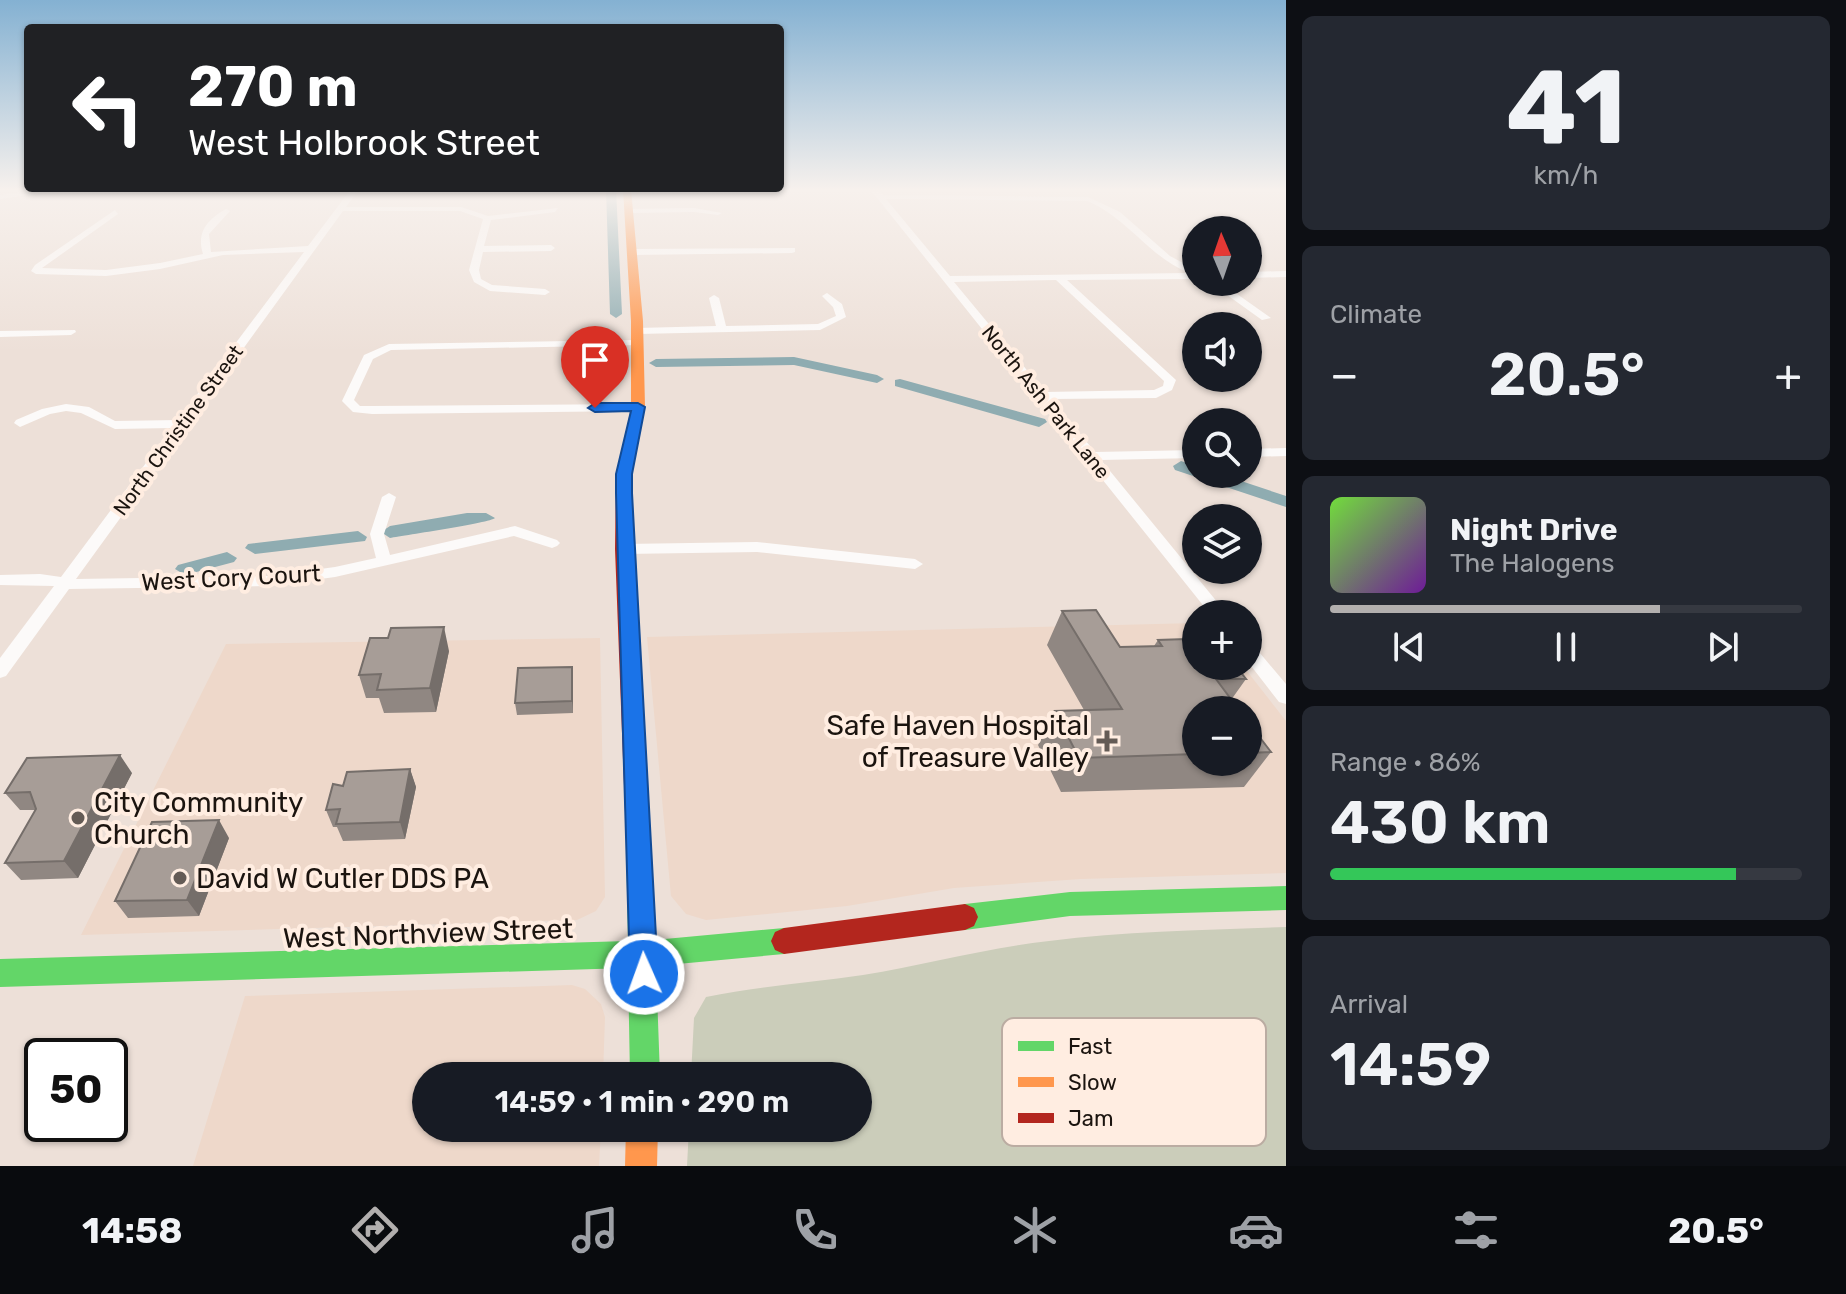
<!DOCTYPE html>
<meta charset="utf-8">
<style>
:root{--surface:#171b24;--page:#242831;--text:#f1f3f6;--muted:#9ea1a6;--line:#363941;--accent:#b2afae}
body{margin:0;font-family:Rubik,sans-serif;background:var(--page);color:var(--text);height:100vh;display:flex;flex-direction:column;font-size:30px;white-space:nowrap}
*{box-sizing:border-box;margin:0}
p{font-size:26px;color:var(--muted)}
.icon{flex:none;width:44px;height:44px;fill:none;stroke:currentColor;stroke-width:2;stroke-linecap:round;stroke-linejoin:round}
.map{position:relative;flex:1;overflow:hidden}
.details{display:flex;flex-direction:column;gap:16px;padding:16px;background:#0d0f14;width:560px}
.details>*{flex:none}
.guide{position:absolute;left:24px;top:24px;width:760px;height:168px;border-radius:8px;box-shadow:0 2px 6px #0004;background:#202124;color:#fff;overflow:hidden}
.needle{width:52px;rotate:358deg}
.fabs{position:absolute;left:1182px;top:216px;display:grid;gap:16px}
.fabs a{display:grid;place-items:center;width:80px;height:80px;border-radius:50%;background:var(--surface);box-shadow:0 2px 6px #0004;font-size:40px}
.speed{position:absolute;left:24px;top:1038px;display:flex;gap:16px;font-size:40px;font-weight:700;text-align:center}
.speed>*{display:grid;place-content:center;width:104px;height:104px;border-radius:50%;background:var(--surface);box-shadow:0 2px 6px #0004;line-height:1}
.speed .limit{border:4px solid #111;border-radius:12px;background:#fff;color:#111}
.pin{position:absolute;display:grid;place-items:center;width:68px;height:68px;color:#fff;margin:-82px -34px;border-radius:50% 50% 50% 0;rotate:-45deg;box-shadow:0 0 8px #0007}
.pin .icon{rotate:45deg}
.me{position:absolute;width:88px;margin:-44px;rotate:358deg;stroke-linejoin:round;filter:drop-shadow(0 0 6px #0008)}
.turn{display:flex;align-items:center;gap:28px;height:168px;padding:0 32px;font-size:36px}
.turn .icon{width:104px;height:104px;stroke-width:2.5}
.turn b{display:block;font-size:56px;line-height:68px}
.big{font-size:60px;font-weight:600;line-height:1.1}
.details .widget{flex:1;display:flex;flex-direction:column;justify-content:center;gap:12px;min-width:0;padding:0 28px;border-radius:12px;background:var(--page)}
.details .dial{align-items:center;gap:0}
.dial b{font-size:104px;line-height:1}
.song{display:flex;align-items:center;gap:24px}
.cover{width:96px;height:96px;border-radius:12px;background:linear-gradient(135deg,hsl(100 70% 55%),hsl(280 70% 35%))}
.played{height:8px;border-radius:4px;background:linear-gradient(90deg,var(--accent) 70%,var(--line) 70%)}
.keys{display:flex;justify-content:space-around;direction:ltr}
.heat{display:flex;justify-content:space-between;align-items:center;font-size:44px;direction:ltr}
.charge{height:12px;border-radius:6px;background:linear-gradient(90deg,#34c759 86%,var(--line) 0)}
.trip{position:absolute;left:412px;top:1062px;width:460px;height:80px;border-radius:40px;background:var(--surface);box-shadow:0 2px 6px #0004;font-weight:600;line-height:80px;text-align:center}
.menu{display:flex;height:128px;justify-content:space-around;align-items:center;background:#090b0e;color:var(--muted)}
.menu .icon{width:56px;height:56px}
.menu .current{color:var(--accent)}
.menu b{font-size:36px;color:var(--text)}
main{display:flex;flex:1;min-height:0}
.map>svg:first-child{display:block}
</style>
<main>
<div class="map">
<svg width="1286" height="1166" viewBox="0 0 1286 1166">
<rect width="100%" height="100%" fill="#ede0d8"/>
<!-- built -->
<path fill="#eed8ca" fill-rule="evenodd" d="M 1196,623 L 1196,666 L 1243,666 L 1286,721 L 1286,873 L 1081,879 L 954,888 L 847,906 L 706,920 L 686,914 L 671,896 L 647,637 ZM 1196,710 L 1248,710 L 1248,762 L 1196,762 Z
M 600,638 L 605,897 L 596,911 L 577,920 L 81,935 L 226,644 Z
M 572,985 L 585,989 L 601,1004 L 605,1017 L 603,1076 L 426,1076 L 426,1128 L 601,1128 L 599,1166 L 193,1166 L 245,996 Z"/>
<!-- green -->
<path fill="#cbcdba" d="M 1286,927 L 1286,1166 L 687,1166 L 689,1128 L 858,1128 L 858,1076 L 691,1076 L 694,1018 L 706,997 C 758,986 810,983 863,975 C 925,965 986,948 1049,941 C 1128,931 1207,930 1286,927 Z"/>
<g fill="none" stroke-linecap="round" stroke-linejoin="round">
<!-- canal -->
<path fill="#8facb1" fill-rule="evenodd" d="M 606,189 L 616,189 L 622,314 L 616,318 L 610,314 Z
M 794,357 L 877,375 L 884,379 L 877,383 L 794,365 L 656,367 L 649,363 L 656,359 Z
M 900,379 L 1045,419 L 1047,422 L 1039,427 L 895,386 L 895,380 Z
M 1181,461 L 1196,466 L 1196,474 L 1220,474 L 1286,496 L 1286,507 L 1175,470 L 1173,466 Z
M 467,513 L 486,513 L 495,518 C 490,523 406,535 390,538 L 381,532 L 390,526 Z
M 358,531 L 367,537 L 365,541 L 255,554 L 245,548 L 248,544 Z
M 227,552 L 237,558 L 234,562 L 185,575 L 175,569 L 178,565 Z"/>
<!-- street -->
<path fill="#fcfaf9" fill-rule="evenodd" d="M 45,189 L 42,193 L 0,199 L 0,195 Z
M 351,189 L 359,189 L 346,207 L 461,207 L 488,216 L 558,208 L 555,212 L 491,220 L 484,246 L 551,245 L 555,248 L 551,251 L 483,252 L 479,270 L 481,279 L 492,285 L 545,289 L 550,292 L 545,295 L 490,291 L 474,282 L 469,270 L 483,219 L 460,211 L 343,211 L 76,579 L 269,576 L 335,567 L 376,558 L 370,534 L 382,497 L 389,493 L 396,497 L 384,534 L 390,555 L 515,526 L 557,540 L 560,543 L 557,546 L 552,548 L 514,536 L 335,577 L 269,586 L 69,589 L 6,676 L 0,678 L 0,658 L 54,586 L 0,585 L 0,575 L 40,574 L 61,577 L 172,428 L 115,429 L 81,413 L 66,411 L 50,414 L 20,427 L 14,423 L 16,420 L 42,409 L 66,404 L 89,407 L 115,421 L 178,420 L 304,252 L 223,255 L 160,269 L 106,276 L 36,274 L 31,271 L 35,265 L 115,210 L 118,214 L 42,268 L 106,270 L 160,263 L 203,254 C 196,232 208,219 226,209 L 230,211 L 209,234 L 211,252 L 308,246 Z
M 870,189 L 878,189 L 883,195 L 1088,197 L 1120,212 L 1170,256 L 1196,270 L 1194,279 L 1067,280 L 1176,380 L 1172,390 L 1156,398 L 1051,399 L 1095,452 L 1196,450 L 1196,458 L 1101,460 L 1227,614 L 1210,614 ZM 886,199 L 1087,201 C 1127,217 1149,257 1189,273 L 950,276 ZM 1056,280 L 1164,381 L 1163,386 L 1154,390 L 1045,392 L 954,282 Z
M 694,208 L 722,213 L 718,215 L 694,212 L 628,213 L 624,211 L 628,209 Z
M 795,248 L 795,252 L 792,253 L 632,255 L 628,252 L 632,249 Z
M 1286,271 L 1286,277 L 1248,278 L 1248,272 Z
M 1209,282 L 1220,282 L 1271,318 L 1262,320 Z
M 827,293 L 842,304 L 846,317 L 820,330 L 637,334 L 632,331 L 637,328 L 716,326 L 709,298 L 714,295 L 719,298 L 726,326 L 818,324 L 836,316 L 833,307 L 822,296 Z
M 75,330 L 76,332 L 71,335 L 0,337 L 0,331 Z
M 637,340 L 641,341 L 641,345 L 391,350 L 373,359 L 354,400 L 360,406 L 372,406 L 642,404 L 644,407 L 638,411 L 372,414 L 353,412 L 342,401 L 364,355 L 389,344 Z
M 1286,448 L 1286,456 L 1248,457 L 1248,449 Z
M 757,542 L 915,559 L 923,564 L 915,569 L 757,552 L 624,554 L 616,549 L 624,544 Z
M 1248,644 L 1254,646 L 1286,684 L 1286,704 L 1279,702 L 1248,662 Z"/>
<!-- fast -->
<path fill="#63d668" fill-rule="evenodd" d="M 638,827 L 647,830 L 650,838 L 654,940 L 784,928 L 793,932 L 797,941 L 793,950 L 784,954 L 656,966 L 660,1076 L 630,1076 L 628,968 L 0,987 L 0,959 L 628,941 L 626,838 L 629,830 Z
M 1286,886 L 1286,910 L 1070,916 L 965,930 L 956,926 L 952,917 L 956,908 L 965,904 L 1070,892 Z"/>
<!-- slow -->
<path fill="#ff974d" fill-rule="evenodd" d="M 623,189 L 631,189 L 643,321 L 645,407 L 635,456 L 628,460 L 621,456 L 631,407 L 631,321 Z
M 626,1128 L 658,1128 L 657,1166 L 625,1166 Z"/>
<!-- jam -->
<path fill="#b3261e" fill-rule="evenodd" d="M 628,452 L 635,456 L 632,474 L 633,549 L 650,838 L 647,846 L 638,849 L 629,846 L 626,838 L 615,549 L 616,474 L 621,456 Z
M 965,904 L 974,908 L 978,917 L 974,926 L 965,930 L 784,954 L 775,950 L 771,941 L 775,932 L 784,928 Z"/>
</g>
<!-- wall -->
<path fill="#908782" d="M 1062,611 L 1120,647 L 1154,646 L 1158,640 L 1194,648 L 1246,679 L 1231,700 L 1196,710 L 1196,762 L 1248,762 L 1248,722 L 1271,752 L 1244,787 L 1061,792 L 1038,745 L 1055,711 L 1084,710 L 1047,645 Z
M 449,651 L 436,712 L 384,713 L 379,698 L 366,698 L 359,675 Z
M 572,667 L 573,713 L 517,715 L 515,703 Z
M 410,769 L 416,787 L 405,839 L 343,841 L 337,827 L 333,827 L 326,810 L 343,786 Z
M 132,773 L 78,878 L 21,880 L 5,863 L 36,810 L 20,810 L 5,793 Z
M 229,838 L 199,916 L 128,918 L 115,901 Z"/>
<!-- shaded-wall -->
<path fill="#756e6a" d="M 444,627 L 449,651 L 436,712 L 430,688 Z
M 572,667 L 573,678 L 573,713 L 572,701 Z
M 120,755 L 132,773 L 78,878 L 64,861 Z
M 410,769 L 416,787 L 405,839 L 400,822 Z
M 219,820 L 229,838 L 199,916 L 187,900 Z"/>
<!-- building -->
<path fill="#a79d97" stroke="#756e6a" stroke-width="2" d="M 1096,610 L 1120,647 L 1162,646 L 1158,640 L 1187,639 L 1194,648 L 1196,648 L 1196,666 L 1236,666 L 1246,679 L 1216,679 L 1239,710 L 1196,710 L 1196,754 L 1079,758 L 1055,711 L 1122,709 L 1062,611 Z
M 444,627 L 430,688 L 377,690 L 381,674 L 359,675 L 370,638 L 388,638 L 391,628 Z
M 572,667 L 572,701 L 515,703 L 518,668 Z
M 1248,722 L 1271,752 L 1248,753 Z
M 120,755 L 64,861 L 5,863 L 36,809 L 30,792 L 5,793 L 27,758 Z
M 410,769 L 400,822 L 336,824 L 340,809 L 326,810 L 333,784 L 343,786 L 347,772 Z
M 219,820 L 187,900 L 115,901 L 152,822 Z"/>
<!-- sky -->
<linearGradient id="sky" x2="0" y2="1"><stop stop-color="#84b1d2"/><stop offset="0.54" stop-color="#f7f1ed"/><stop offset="1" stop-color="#f7f1ed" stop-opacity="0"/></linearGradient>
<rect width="1286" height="352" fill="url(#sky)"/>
<!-- route -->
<path fill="#1a73e8" stroke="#114b97" stroke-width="2" d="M 638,403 L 645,407 L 632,474 L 632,493 L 658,974 L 654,984 L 644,988 L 635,984 L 630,974 L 616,493 L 616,474 L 631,411 L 595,412 L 588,408 L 595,403 Z"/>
<!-- markers -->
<g fill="#645b55" stroke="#ffede1" stroke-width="3">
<path d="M1103 729h8v8h8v8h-8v8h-8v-8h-8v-8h8z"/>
<circle cx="78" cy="818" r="8"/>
<circle cx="180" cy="878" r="8"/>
</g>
<g text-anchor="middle" stroke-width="8" stroke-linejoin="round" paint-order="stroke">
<!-- far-street labels -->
<g font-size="20" fill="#1b140f" stroke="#ffede1">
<text transform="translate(1046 402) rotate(51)" y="7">North Ash Park Lane</text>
<text transform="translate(178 430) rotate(-54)" y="7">North Christine Street</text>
</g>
<!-- street labels -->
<g font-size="24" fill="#1b140f" stroke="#ffede1">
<text transform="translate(231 578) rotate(-3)" y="8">West Cory Court</text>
</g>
<!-- near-poi labels -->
<g font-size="28" fill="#1b140f" stroke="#ffede1" text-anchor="start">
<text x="1089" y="735" text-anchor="end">Safe Haven Hospital<tspan x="1089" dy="32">of Treasure Valley</tspan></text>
<text x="94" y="812">City Community<tspan x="94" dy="32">Church</tspan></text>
<text x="196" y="888">David W Cutler DDS PA</text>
</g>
<!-- near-street labels -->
<g font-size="28" fill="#1b140f" stroke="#ffede1">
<text transform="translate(428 933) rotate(-2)" y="10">West Northview Street</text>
</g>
</g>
<!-- legend -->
<rect x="1002" y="1018" width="264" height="128" rx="12" fill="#ffede1" stroke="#bbaca2" stroke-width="2"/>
<rect x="1018" y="1041" width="36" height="10" fill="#63d668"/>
<rect x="1018" y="1077" width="36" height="10" fill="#ff974d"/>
<rect x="1018" y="1113" width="36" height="10" fill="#b3261e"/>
<g font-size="22" fill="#1b140f">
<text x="1068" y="1054">Fast</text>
<text x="1068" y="1090">Slow</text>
<text x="1068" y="1126">Jam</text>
</g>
</svg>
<div class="fabs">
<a><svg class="needle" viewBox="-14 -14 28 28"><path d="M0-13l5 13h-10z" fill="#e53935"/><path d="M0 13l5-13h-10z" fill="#9ea1a6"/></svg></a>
<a><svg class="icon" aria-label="sound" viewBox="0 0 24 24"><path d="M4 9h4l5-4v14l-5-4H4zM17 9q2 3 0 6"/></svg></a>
<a><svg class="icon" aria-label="search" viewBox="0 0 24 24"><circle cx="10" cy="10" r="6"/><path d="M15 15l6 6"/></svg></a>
<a><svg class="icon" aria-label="layers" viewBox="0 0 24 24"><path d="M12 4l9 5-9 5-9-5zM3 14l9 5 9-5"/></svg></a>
<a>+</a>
<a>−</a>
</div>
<div class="speed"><div class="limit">50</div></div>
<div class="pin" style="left:595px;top:408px;background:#d93025"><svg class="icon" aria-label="arrive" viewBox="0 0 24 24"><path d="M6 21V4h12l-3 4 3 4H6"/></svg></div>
<svg class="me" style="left:644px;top:974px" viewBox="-20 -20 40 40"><circle r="17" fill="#1a73e8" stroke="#fff" stroke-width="3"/><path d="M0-11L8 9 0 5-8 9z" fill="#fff"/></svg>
<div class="trip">14:59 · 1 min · 290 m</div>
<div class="guide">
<div class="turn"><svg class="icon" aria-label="left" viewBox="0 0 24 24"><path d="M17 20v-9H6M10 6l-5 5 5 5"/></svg><div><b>270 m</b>West Holbrook Street</div></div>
</div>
</div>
<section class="details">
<div class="widget dial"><b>41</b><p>km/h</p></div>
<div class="widget"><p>Climate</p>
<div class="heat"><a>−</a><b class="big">20.5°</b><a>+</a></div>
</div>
<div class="widget">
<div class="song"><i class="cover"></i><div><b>Night Drive</b><p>The Halogens</p></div></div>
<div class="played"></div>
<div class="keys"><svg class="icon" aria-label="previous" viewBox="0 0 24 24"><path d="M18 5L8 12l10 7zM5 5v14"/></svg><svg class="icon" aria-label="pause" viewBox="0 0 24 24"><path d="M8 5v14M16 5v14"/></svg><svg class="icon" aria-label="next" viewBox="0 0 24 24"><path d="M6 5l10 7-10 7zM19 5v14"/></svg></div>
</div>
<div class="widget"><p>Range · 86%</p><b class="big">430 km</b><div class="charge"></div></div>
<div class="widget"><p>Arrival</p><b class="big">14:59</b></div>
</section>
</main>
<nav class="menu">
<b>14:58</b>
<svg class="icon current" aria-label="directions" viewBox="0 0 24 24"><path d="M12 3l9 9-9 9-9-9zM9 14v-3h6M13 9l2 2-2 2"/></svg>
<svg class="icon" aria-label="music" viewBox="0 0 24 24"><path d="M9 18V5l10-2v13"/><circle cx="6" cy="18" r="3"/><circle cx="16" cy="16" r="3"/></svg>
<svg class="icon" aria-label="phone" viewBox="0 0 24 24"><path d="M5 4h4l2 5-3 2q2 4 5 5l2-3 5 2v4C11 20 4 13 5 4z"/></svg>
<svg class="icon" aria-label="climate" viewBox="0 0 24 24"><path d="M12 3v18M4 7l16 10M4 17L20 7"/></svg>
<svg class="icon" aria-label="car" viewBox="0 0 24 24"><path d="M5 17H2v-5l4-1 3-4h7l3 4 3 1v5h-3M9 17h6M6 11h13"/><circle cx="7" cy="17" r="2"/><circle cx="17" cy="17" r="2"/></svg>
<svg class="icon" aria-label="filters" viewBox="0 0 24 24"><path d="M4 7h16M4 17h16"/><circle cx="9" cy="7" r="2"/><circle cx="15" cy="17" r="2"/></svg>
<b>20.5°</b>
</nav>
